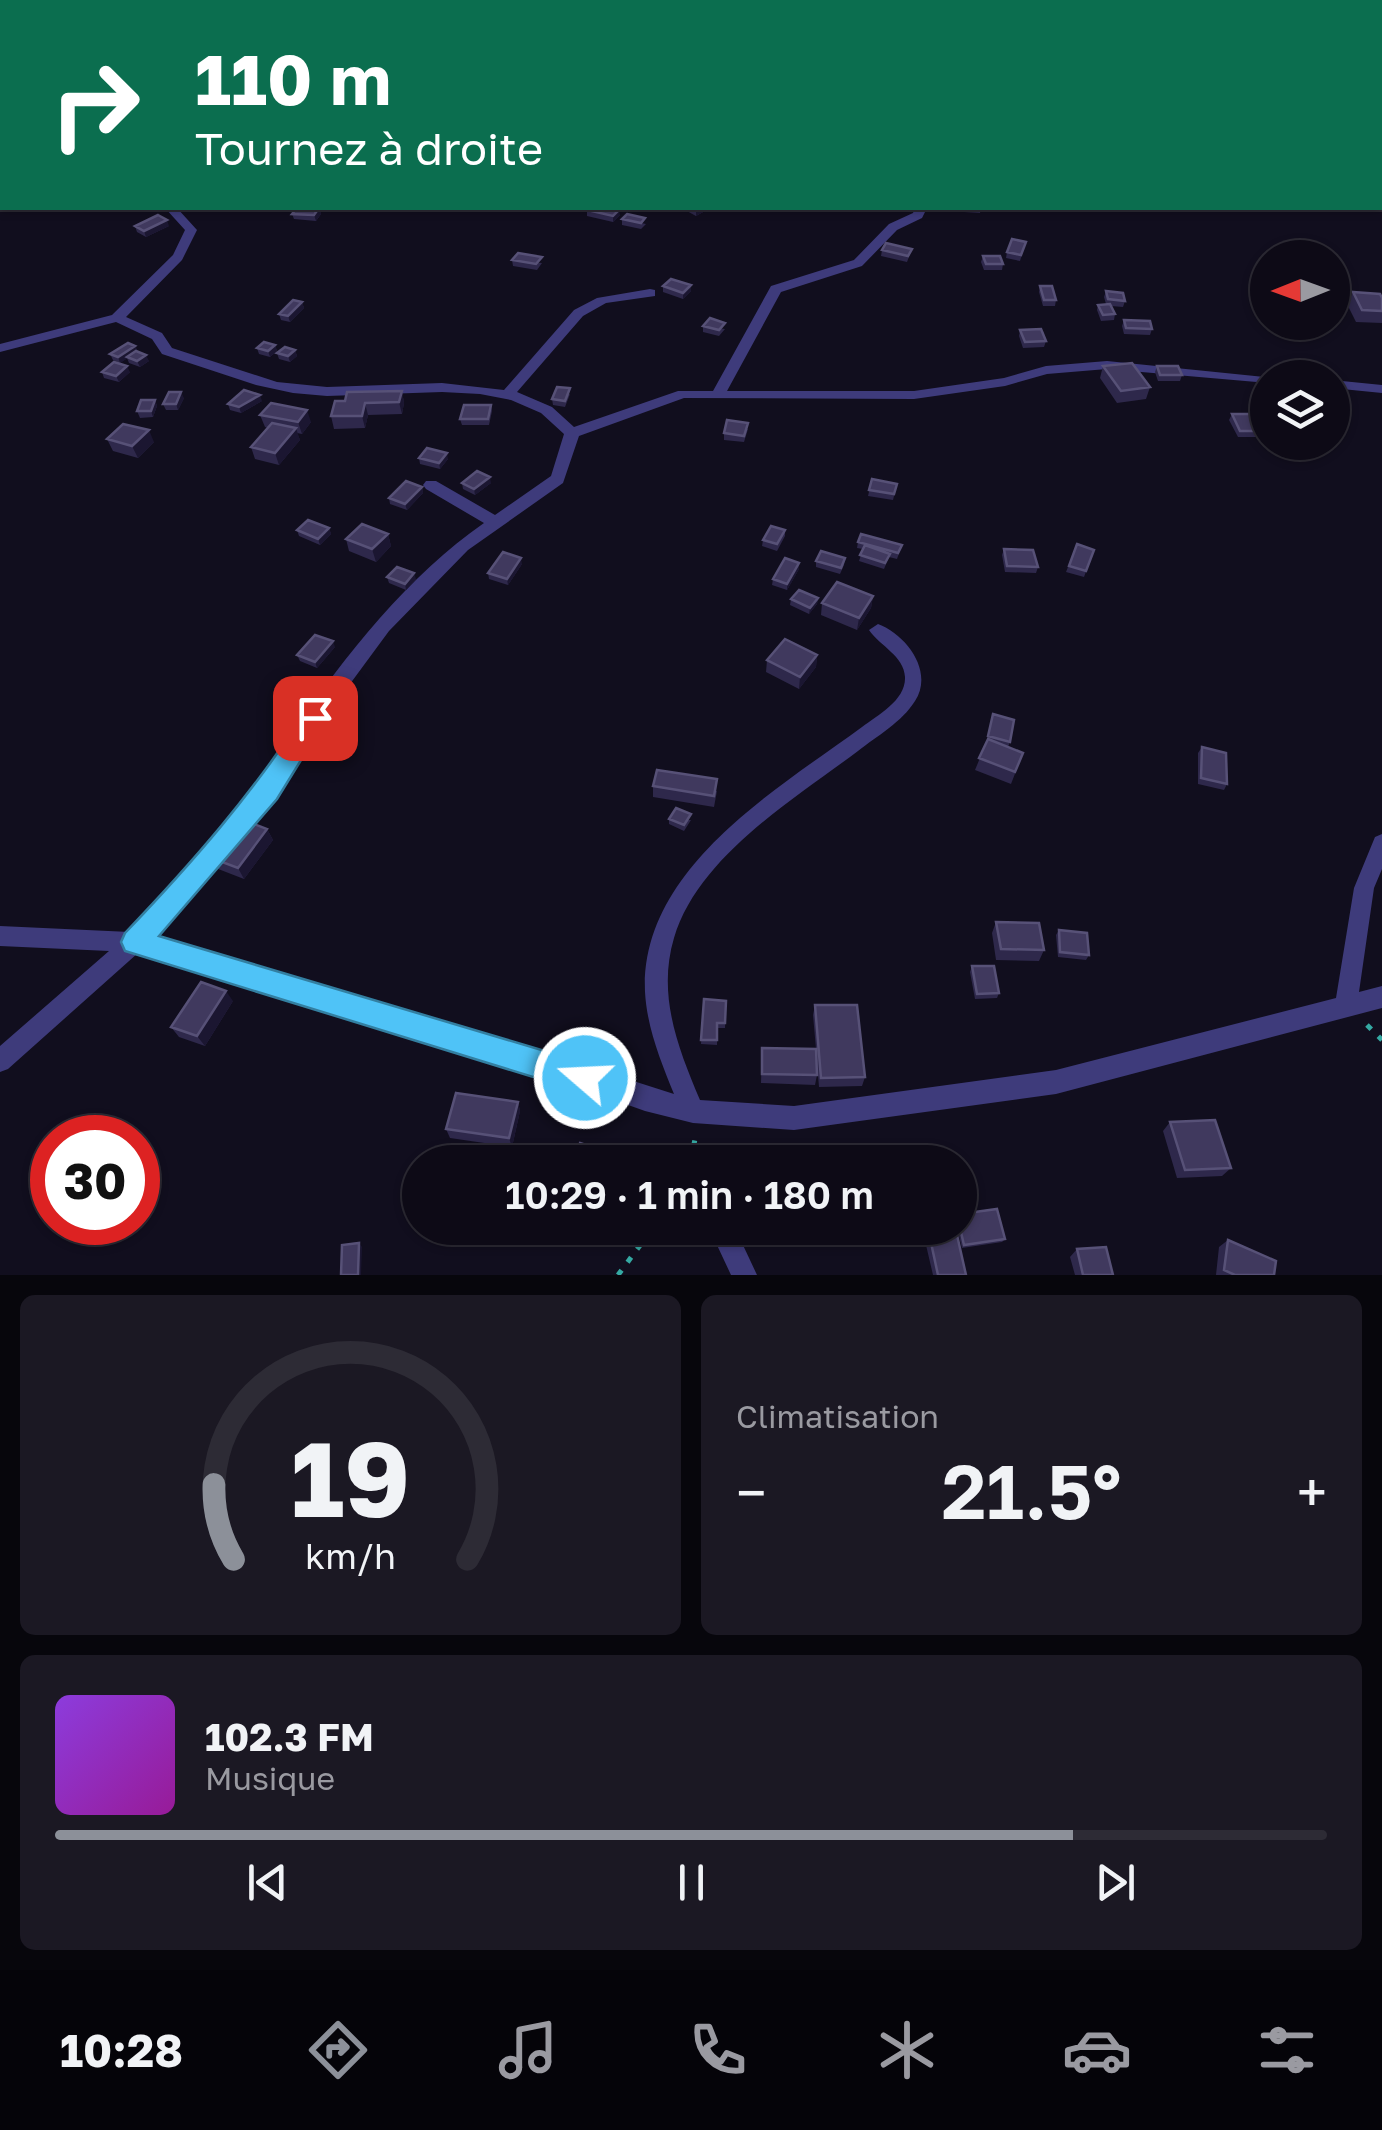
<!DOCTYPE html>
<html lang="fr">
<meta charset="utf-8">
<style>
:root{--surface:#0d0a16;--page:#1b1823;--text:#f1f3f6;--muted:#9a9aa1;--line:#2d2b35;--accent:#8c9099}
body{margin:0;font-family:"Golos Text",sans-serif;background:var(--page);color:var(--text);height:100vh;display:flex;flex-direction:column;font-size:38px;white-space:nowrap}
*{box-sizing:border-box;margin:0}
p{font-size:32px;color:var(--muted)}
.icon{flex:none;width:55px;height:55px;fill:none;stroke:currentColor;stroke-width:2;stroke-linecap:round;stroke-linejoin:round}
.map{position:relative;height:1275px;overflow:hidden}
.panel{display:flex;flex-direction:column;gap:20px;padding:20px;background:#07060c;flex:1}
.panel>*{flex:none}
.top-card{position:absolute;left:0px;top:0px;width:1382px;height:210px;box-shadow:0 2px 8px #0004,0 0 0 2px var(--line);background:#0b6e4f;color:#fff;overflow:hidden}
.needle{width:65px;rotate:269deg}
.controls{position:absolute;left:1250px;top:240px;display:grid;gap:20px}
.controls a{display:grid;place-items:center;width:100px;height:100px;border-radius:50%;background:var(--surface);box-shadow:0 2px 8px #0004,0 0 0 2px var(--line);font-size:50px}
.speed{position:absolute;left:30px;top:1115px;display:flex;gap:20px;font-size:50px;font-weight:700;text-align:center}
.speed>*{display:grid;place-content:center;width:130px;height:130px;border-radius:50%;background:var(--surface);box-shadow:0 2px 8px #0004,0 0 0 2px var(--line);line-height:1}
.speed .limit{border:15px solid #d22;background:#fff;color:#111}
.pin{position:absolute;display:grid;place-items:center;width:85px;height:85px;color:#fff;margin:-42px;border-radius:20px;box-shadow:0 5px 15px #0006}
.me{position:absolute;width:110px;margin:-55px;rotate:289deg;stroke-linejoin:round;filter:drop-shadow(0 0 8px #0008)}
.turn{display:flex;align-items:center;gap:35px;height:210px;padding:0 30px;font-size:45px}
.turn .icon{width:130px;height:130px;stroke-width:2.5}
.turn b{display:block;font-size:70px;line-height:85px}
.big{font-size:75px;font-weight:600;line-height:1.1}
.panel .tile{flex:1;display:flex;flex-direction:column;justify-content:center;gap:15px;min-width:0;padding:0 35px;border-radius:15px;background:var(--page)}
.panel .dial{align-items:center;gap:0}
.dial svg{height:260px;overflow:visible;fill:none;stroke:var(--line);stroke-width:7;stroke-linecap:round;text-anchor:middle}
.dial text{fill:var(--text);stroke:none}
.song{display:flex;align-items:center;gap:30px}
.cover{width:120px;height:120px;border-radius:15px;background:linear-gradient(135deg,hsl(270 70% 55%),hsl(300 70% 35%))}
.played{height:10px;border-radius:5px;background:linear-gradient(90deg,var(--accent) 80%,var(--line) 80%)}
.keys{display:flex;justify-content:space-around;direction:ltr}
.heat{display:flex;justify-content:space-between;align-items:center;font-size:55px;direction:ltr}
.panel .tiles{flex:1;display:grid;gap:20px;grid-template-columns:1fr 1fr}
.tile:last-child{grid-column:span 2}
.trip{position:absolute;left:402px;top:1145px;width:575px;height:100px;border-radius:50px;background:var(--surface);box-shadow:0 2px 8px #0004,0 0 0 2px var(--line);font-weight:600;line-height:100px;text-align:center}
.dock{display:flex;height:160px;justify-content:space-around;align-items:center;background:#050409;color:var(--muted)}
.dock .icon{width:70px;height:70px}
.dock .active{color:var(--accent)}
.dock b{font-size:45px;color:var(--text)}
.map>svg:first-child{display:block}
</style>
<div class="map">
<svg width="1382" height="1275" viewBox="0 0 1382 1275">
<rect width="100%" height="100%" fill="#110e1e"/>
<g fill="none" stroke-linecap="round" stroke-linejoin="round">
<!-- path -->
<path stroke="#35a9a3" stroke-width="5" stroke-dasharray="6 10" stroke-linecap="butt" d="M 1367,1025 L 1382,1040
M 690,1162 L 696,1135
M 618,1275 L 653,1228"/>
<!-- street -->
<path fill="#3e3b7b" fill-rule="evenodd" d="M 2,0 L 13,0 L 2,4 Z
M 181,0 L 208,0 L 209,2 L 184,2 Z
M 1030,0 L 1040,0 L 1041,2 L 1032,2 Z
M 2,65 L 2,71 L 0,72 L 0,66 Z
M 0,124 L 2,124 L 2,131 L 0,131 Z
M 165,208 L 177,208 L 197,230 L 182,260 L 126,317 L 162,333 L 172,348 L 277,382 L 327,387 L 442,383 L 504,390 L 574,310 L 597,298 L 650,289 L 655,290 L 655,296 L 606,303 L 583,316 L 517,392 L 552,407 L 574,427 L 678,391 L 713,391 L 771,286 L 854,260 L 889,224 L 913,213 L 915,208 L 927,208 L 922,218 L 897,230 L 862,266 L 781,292 L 727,391 L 914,391 L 1004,378 L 1046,366 L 1107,361 L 1274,378 L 1268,378 L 1268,383 L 1107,369 L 1047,374 L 1005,386 L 914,399 L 684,398 L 579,436 L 563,483 L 468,550 L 389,631 L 308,741 L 275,798 L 226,858 L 153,937 L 524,1046 L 674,1094 C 661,1062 647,1028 645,992 C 640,869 776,790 862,727 C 878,715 906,700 905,677 C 904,656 880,646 869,630 L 878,624 C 907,635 934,672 915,701 C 902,722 877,736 858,751 C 794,799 698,857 674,938 C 657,995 678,1048 700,1100 L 794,1106 L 1056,1070 L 1336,998 L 1354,888 L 1375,837 L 1382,834 L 1382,869 L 1374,888 L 1359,992 L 1382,986 L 1382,1008 L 1056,1094 L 794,1130 L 693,1123 L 645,1111 L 524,1068 L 138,953 L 8,1069 L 0,1072 L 0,1046 L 109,951 L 0,946 L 0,926 L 130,932 C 174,886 219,840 258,790 C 272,772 281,750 294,731 C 344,656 410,574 484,523 L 426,489 L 423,485 L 426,481 L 436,481 L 495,515 L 551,476 L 564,434 L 541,413 L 511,400 L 480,394 L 442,392 L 327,396 L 293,393 L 256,385 L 162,354 L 152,339 L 116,322 L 0,352 L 0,344 L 112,315 L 173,255 L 185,230 Z
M 1332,380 L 1382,385 L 1382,393 L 1332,388 Z
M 709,1228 L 735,1228 L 757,1275 L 731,1275 Z"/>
</g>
<!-- wall -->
<path fill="#2e284b" d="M 319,208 L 321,214 L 316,221 L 294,219 L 292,214 Z
M 685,208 L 705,208 L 705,211 L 696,216 L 685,210 Z
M 964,208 L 981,208 L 980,213 L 964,212 Z
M 587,210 L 620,215 L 613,222 L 587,216 Z
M 622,219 L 646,224 L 641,229 L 622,225 Z
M 135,226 L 169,226 L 146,237 L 137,232 Z
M 1026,242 L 1020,261 L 1006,258 L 1007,252 Z
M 912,249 L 907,262 L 881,256 L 882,250 Z
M 983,256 L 1003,264 L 1002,270 L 984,270 L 981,262 Z
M 512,260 L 542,263 L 537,270 L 513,266 Z
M 663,286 L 691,291 L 683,299 L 663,292 Z
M 1040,286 L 1056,300 L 1055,306 L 1043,306 L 1039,292 Z
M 1106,291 L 1125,301 L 1123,307 L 1111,306 L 1115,314 L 1114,320 L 1101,321 L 1097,310 L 1098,305 L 1106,304 L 1104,297 Z
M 1353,292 L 1382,311 L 1382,323 L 1356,322 L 1347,304 Z
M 1332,300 L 1345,310 L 1342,316 L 1332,316 Z
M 302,302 L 304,308 L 290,322 L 281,320 L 279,314 Z
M 1124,320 L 1152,329 L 1150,335 L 1124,334 L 1122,326 Z
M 703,326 L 725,329 L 719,336 L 703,332 Z
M 1020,330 L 1046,341 L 1044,347 L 1023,348 L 1019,336 Z
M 275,345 L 277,351 L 270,357 L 259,354 L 257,348 Z
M 135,346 L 138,352 L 149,361 L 140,367 L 129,363 L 127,358 L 120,363 L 113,360 L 110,354 Z
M 295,350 L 297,356 L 290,362 L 279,359 L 277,353 Z
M 1103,366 L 1150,387 L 1146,399 L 1117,403 L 1100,378 Z
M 1157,366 L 1182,375 L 1180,381 L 1158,381 L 1155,372 Z
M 102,372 L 130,372 L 119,382 L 104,378 Z
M 402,391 L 404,403 L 402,414 L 368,415 L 365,428 L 334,429 L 331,416 L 345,401 Z
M 570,394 L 565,407 L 553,405 L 552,399 Z
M 184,398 L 178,410 L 166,410 L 163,404 Z
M 155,400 L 157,406 L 153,417 L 140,418 L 137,411 Z
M 262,401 L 241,413 L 230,410 L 228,404 Z
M 491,405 L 492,411 L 489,425 L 462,425 L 460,419 Z
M 1232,414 L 1261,431 L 1258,437 L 1238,437 L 1229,420 Z
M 260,415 L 311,422 L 302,434 L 297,433 L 300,440 L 279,465 L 255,459 L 251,447 L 268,428 L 265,427 Z
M 748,429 L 744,442 L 724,440 L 724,433 Z
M 107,439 L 154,442 L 138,458 L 113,451 Z
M 419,458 L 448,459 L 440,469 L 420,464 Z
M 872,479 L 897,484 L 893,500 L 868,496 Z
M 462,483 L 491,483 L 475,495 L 463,489 Z
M 422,487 L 423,493 L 407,510 L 390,504 L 389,498 Z
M 329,528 L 331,534 L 320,545 L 299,536 L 297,530 Z
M 785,530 L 785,536 L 777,551 L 762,546 L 763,540 Z
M 388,534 L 391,546 L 376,562 L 349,551 L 346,539 Z
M 858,542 L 902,545 L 897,559 L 889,557 L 884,569 L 859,561 L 863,549 L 857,548 Z
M 1077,544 L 1094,550 L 1084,577 L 1066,572 Z
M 1004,549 L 1038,567 L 1036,573 L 1005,572 L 1002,555 Z
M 845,558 L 844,565 L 840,574 L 816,567 L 816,561 Z
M 799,563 L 799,569 L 787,590 L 772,585 L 773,579 Z
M 522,564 L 508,585 L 489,579 L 488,573 Z
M 387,577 L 416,579 L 406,590 L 389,583 Z
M 873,596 L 871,608 L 857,630 L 821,615 L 822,603 Z
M 818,598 L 817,604 L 809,614 L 790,605 L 791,599 Z
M 335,647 L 317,668 L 300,661 L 297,655 Z
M 817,655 L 816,667 L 799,689 L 766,672 L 767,660 Z
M 993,714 L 1010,742 L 1008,747 L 1023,753 L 1011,784 L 975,770 L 987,741 Z
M 1202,747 L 1227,784 L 1224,790 L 1198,784 L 1198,753 Z
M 653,786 L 717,791 L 714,807 L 653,797 Z
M 669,819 L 691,820 L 684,831 L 669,824 Z
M 267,829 L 273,840 L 244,879 L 213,867 L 206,856 Z
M 996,922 L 1044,950 L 1039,961 L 996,960 L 992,933 Z
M 1059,930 L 1089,955 L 1086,960 L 1058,957 L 1056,935 Z
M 972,966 L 999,993 L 997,998 L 975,999 L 970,972 Z
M 704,999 L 726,1001 L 725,1028 L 717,1028 L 717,1045 L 701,1044 Z
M 233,1001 L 205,1046 L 179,1037 L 171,1027 Z
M 815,1005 L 865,1077 L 862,1086 L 819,1087 L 816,1052 L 817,1075 L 815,1085 L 761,1083 L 762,1048 L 816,1049 L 813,1015 Z
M 518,1102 L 520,1111 L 512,1147 L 450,1138 L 446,1129 Z
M 1170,1122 L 1231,1168 L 1222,1176 L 1177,1178 L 1163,1131 Z
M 957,1228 L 960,1228 L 1005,1239 L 1002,1242 L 962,1248 Z
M 930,1238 L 966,1275 L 933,1275 L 926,1245 Z
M 1228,1240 L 1274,1275 L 1216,1275 L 1219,1247 Z
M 1077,1249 L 1113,1275 L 1075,1275 L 1070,1257 Z"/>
<!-- shaded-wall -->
<path fill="#1b1631" d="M 319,208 L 321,214 L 316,221 L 314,215 Z
M 701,208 L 705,208 L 705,211 L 696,216 L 696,210 Z
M 619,210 L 620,215 L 613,222 L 613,216 Z
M 167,220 L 169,226 L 146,237 L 144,231 Z
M 691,285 L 691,291 L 683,299 L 683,293 Z
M 302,302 L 304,308 L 290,322 L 288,316 Z
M 275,345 L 277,351 L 270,357 L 268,351 Z
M 135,346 L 138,352 L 120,363 L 118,357 Z
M 295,350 L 297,356 L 290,362 L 288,356 Z
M 146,355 L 149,361 L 140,367 L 137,361 Z
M 127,366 L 130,372 L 119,382 L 116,376 Z
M 402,391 L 404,403 L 402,414 L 399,402 Z
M 181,392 L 184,398 L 178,410 L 176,404 Z
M 260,395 L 262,401 L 241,413 L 239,407 Z
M 155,400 L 157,406 L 153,417 L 151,411 Z
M 365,403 L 368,415 L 365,428 L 362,416 Z
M 307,410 L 311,422 L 302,434 L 298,422 Z
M 296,428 L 300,440 L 279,465 L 275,453 Z
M 149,430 L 154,442 L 138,458 L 132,446 Z
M 447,453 L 448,459 L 440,469 L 439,463 Z
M 490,477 L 491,483 L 475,495 L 474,489 Z
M 422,487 L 423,493 L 407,510 L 405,504 Z
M 329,528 L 331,534 L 320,545 L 318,539 Z
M 388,534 L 391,546 L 376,562 L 372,549 Z
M 521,558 L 522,564 L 508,585 L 507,579 Z
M 799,563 L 799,569 L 787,590 L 787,584 Z
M 414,573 L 416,579 L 406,590 L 405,584 Z
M 873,596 L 871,608 L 857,630 L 859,618 Z
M 818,598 L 817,604 L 809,614 L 810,608 Z
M 333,641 L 335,647 L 317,668 L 315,662 Z
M 817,655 L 816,667 L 799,689 L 800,677 Z
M 267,829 L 273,840 L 244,879 L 238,868 Z
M 226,991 L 233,1001 L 205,1046 L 197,1036 Z
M 518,1102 L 520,1111 L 512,1147 L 509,1138 Z
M 142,1148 L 147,1153 L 138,1166 L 138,1156 Z
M 359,1243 L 362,1247 L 361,1275 L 358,1275 Z"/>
<!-- building -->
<path fill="#40395e" stroke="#575177" stroke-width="2.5" d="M 297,208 L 319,208 L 314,215 L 292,214 Z
M 590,208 L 611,208 L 619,210 L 613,216 L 587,210 Z
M 627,214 L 645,218 L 641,223 L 622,219 Z
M 158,215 L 167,220 L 144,231 L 135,226 Z
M 1012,239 L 1026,242 L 1021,255 L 1007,252 Z
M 886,243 L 912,249 L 908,256 L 882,250 Z
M 518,253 L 542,257 L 536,264 L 512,260 Z
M 983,256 L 1000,256 L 1003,264 L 986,264 Z
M 671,279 L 691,285 L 683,293 L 663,286 Z
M 1040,286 L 1052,286 L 1056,300 L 1044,300 Z
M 1106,291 L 1123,293 L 1125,301 L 1108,299 Z
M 1353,292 L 1380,294 L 1382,298 L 1382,311 L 1362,310 Z
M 293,300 L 302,302 L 288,316 L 279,314 Z
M 1332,300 L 1339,301 L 1345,310 L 1332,310 Z
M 1110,304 L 1115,314 L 1103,315 L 1098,305 Z
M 710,318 L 725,323 L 719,330 L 703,326 Z
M 1124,320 L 1150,321 L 1152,329 L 1126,328 Z
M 1041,329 L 1046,341 L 1025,342 L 1020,330 Z
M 264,342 L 275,345 L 268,351 L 257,348 Z
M 128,343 L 135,346 L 118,357 L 110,354 Z
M 285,347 L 295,350 L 288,356 L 277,353 Z
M 136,351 L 146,355 L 137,361 L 127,357 Z
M 114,362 L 127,366 L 116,376 L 102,372 Z
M 1132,363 L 1150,387 L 1121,391 L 1103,366 Z
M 1157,366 L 1178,366 L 1182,375 L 1160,375 Z
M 557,387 L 570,388 L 565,401 L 552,399 Z
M 244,390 L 260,395 L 239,407 L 228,404 Z
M 402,391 L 399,402 L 365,403 L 362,416 L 331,416 L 335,401 L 345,401 L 347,392 Z
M 169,392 L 181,392 L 176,404 L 163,404 Z
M 141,400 L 155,400 L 151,411 L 137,411 Z
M 271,403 L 307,410 L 298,422 L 260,415 Z
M 464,405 L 491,405 L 488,419 L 460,419 Z
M 1232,414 L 1252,414 L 1261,431 L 1240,431 Z
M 727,420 L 748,423 L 744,436 L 724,433 Z
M 272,423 L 296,428 L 275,453 L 251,447 Z
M 123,424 L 149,430 L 132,446 L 107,439 Z
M 427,448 L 447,453 L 439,463 L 419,458 Z
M 477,471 L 490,477 L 474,489 L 462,483 Z
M 872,479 L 897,484 L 894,494 L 869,490 Z
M 406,481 L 422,487 L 405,504 L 389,498 Z
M 308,520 L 329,528 L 318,539 L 297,530 Z
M 362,524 L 388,534 L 372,549 L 346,539 Z
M 771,526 L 785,530 L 777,544 L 763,540 Z
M 861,534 L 902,545 L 898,553 L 858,542 Z
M 1077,544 L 1094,550 L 1086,571 L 1069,566 Z
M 865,545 L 890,554 L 885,563 L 860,555 Z
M 1004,549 L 1033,550 L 1038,567 L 1007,566 Z
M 821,551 L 845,558 L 841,568 L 816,561 Z
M 503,552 L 521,558 L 507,579 L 488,573 Z
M 785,558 L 799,563 L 787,584 L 773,579 Z
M 397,567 L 414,573 L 405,584 L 387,577 Z
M 837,582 L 873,596 L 859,618 L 822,603 Z
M 799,590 L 818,598 L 810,608 L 791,599 Z
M 315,635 L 333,641 L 315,662 L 297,655 Z
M 785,639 L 817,655 L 800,677 L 767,660 Z
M 993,714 L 1014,720 L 1010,742 L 988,736 Z
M 988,739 L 1023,753 L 1015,772 L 979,758 Z
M 1202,747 L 1226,753 L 1227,784 L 1201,778 Z
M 657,770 L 717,779 L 714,796 L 653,786 Z
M 676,808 L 691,814 L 684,825 L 669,819 Z
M 236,817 L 267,829 L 238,868 L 206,856 Z
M 996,922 L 1039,923 L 1044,950 L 1001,949 Z
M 1059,930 L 1087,933 L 1089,955 L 1060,952 Z
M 972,966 L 994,966 L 999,993 L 977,994 Z
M 201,982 L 226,991 L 197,1036 L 171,1027 Z
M 704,999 L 726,1001 L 725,1023 L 717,1023 L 717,1040 L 701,1040 Z
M 815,1005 L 857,1005 L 865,1077 L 821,1078 Z
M 762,1048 L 816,1049 L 817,1075 L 762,1074 Z
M 456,1093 L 518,1102 L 509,1138 L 446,1129 Z
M 1215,1120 L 1231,1168 L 1185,1170 L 1170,1122 Z
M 112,1132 L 121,1138 L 108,1138 Z
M 580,1143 L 627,1159 L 626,1162 L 573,1162 Z
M 997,1209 L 1005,1239 L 964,1245 L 960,1228 L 960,1214 Z
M 957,1235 L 966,1275 L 938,1275 L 930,1238 Z
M 1228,1240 L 1276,1261 L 1274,1275 L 1235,1275 L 1224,1270 Z
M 359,1243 L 358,1275 L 341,1275 L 342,1245 Z
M 1106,1247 L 1113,1275 L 1083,1275 L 1077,1249 Z"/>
<!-- route -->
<path fill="#4fc3f7" stroke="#337fa1" stroke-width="2.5" d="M 315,708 L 327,718 L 277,799 L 159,936 L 585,1063 L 596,1068 L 600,1078 L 596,1089 L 585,1093 L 125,951 L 121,942 L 125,933 C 193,862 253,793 306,711 Z"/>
</svg>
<div class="controls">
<a><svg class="needle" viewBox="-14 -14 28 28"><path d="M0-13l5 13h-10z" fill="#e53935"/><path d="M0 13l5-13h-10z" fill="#9a9aa1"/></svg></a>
<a><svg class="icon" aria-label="layers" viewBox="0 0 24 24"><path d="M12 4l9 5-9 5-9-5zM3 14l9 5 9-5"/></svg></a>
</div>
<div class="speed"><div class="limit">30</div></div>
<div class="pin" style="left:315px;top:718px;background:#d93025"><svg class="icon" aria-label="arrive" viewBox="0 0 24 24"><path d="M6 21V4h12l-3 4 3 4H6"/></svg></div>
<svg class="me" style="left:585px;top:1078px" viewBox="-20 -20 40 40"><circle r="17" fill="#4fc3f7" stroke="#fff" stroke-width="3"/><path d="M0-11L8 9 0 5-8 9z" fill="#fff"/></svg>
<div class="trip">10:29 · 1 min · 180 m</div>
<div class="top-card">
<div class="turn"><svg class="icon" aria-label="right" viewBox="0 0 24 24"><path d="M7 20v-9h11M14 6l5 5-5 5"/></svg><div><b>110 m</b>Tournez à droite</div></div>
</div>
</div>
<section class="panel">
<div class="tiles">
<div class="tile dial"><svg viewBox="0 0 100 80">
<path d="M14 69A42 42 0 1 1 86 69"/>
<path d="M14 69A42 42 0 0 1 8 46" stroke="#8c9099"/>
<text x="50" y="56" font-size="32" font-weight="700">19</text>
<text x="50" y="72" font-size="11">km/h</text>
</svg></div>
<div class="tile"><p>Climatisation</p>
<div class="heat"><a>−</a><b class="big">21.5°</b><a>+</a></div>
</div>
<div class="tile">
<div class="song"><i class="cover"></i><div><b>102.3 FM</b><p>Musique</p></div></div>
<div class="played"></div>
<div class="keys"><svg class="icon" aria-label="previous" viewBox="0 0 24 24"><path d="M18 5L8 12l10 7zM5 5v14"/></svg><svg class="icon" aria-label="pause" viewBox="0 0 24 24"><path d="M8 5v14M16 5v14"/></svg><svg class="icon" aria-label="next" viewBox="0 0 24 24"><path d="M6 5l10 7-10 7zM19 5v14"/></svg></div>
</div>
</div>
</section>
<nav class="dock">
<b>10:28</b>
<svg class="icon active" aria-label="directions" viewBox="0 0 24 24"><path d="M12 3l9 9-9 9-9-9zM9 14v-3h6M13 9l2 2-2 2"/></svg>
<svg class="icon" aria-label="music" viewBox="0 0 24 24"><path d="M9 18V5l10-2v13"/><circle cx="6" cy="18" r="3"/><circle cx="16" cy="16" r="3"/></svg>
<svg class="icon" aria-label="phone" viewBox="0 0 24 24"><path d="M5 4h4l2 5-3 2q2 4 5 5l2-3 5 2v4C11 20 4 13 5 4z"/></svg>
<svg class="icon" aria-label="climate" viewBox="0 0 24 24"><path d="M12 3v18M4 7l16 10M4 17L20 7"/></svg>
<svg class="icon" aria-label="car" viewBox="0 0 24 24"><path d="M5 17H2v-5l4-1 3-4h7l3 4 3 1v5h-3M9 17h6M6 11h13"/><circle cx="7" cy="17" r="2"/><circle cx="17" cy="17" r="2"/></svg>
<svg class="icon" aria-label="filters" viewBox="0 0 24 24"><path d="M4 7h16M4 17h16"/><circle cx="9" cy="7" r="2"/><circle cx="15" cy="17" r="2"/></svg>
</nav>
